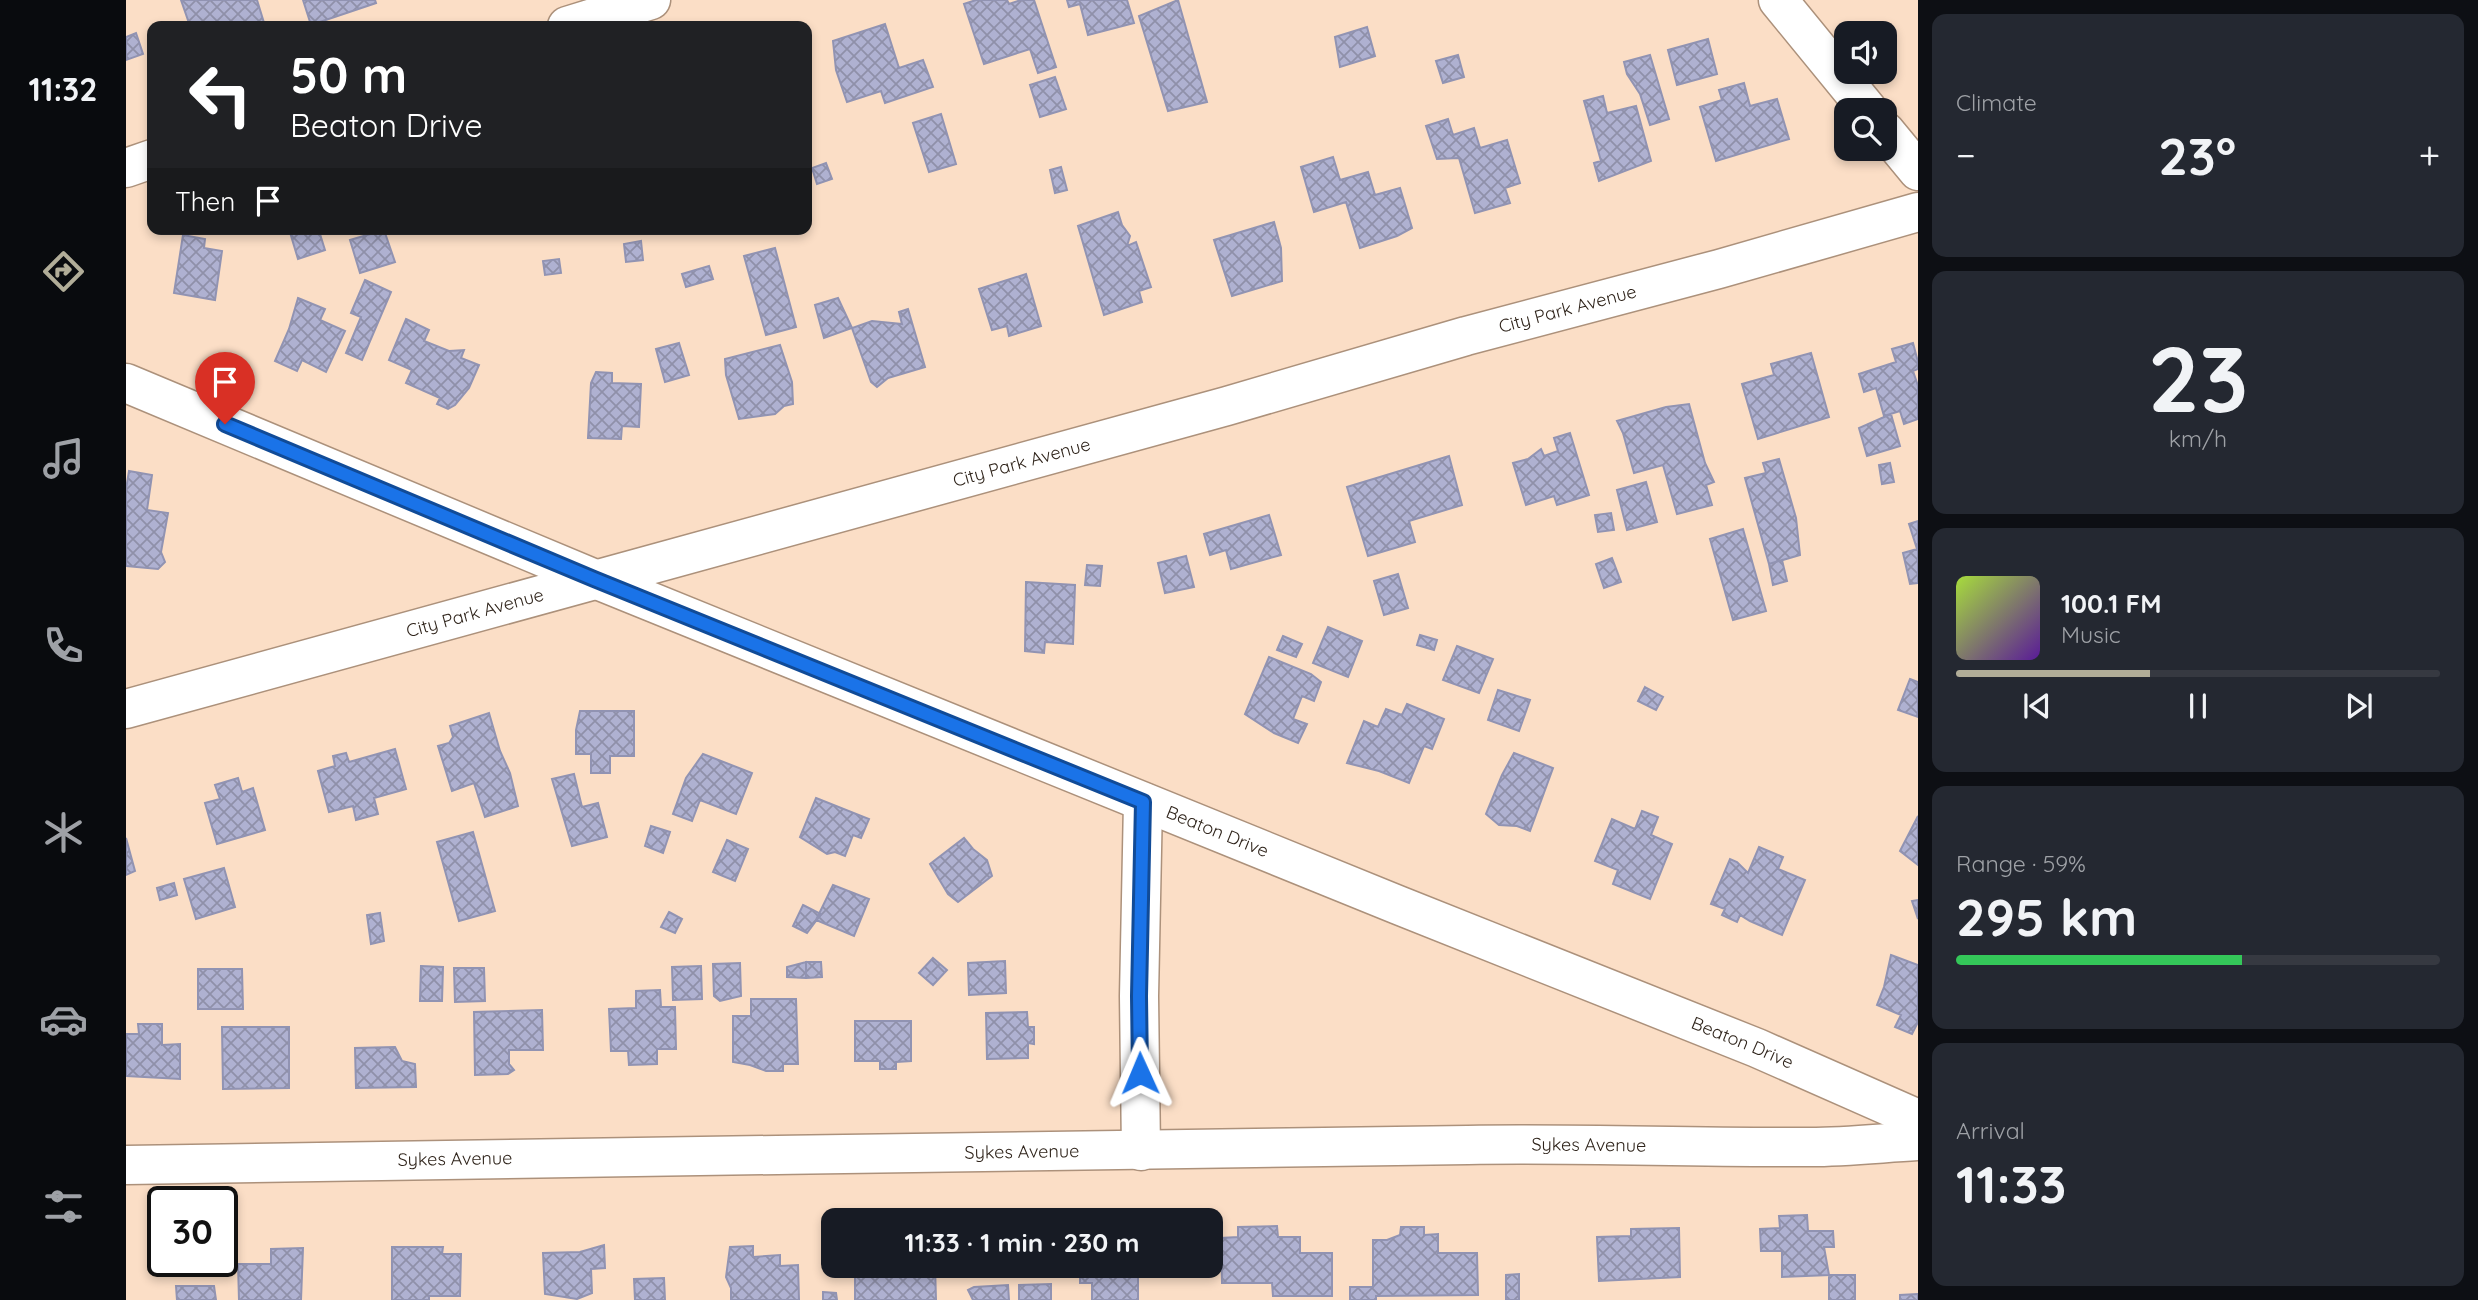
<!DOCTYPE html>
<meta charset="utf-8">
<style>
:root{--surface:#171b24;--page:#242831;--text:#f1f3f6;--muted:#9ea1a6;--line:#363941;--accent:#b1ad98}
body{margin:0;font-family:Quicksand,sans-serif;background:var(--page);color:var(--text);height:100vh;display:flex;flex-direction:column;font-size:26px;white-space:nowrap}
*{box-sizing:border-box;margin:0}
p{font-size:23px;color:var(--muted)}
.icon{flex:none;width:38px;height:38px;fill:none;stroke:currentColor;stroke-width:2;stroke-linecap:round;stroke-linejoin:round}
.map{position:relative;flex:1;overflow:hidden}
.panel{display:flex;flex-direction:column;gap:14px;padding:14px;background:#0d0f14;width:560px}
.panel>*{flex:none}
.banner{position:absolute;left:21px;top:21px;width:665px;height:214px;border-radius:14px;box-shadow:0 4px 10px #0003;background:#202124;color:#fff;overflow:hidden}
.tools{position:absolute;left:1708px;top:21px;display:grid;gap:14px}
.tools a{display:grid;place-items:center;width:63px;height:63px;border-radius:14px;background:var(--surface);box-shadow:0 4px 10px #0003;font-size:35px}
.speed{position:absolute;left:21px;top:1186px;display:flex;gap:14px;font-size:35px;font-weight:700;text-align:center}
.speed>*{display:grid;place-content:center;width:91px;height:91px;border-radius:50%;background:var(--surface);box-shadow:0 4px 10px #0003;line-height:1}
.speed .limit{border:4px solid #111;border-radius:10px;background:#fff;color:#111}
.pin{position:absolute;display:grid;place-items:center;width:60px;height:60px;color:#fff;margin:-72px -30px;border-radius:50% 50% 50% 0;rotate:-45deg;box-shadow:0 0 7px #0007}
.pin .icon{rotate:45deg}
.me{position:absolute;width:77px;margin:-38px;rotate:359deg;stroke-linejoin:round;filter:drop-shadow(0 0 5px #0008)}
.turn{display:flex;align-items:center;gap:24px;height:147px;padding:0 28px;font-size:32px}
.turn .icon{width:91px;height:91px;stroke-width:2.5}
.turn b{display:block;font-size:49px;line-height:60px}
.then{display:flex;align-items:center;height:66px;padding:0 28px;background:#0003;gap:14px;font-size:26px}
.big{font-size:52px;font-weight:800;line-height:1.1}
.panel .widget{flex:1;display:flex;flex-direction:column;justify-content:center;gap:10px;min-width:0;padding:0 24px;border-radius:14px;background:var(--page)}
.panel .dial{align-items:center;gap:0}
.dial b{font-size:91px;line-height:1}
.song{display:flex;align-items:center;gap:21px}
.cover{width:84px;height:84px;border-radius:10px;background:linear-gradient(135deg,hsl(80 70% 55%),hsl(270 70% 35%))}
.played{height:7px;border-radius:4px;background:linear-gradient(90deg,var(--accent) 40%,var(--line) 40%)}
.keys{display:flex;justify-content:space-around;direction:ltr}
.heat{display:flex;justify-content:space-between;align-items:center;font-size:38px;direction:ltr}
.charge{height:10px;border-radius:5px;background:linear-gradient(90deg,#34c759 59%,var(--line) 0)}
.trip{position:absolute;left:695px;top:1208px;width:402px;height:70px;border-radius:14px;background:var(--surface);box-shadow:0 4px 10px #0003;font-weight:800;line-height:70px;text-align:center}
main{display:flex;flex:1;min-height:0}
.tabs{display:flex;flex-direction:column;width:126px;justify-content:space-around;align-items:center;background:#090b0e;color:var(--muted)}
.tabs .icon{width:49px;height:49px}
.tabs .on{color:var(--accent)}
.tabs b{font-size:32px;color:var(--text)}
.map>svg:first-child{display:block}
</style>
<main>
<nav class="tabs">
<b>11:32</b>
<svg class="icon on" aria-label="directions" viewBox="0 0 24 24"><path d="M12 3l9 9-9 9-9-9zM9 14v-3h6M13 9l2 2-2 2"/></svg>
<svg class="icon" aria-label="music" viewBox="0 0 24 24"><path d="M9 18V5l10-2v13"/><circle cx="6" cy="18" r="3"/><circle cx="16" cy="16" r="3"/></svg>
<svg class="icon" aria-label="phone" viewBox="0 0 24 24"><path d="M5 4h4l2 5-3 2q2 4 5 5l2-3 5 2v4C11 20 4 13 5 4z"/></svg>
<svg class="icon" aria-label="climate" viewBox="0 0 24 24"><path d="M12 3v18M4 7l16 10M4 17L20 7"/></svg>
<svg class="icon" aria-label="car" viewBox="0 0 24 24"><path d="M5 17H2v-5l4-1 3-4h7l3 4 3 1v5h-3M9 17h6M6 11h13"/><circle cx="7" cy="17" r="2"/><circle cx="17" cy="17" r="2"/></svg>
<svg class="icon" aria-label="filters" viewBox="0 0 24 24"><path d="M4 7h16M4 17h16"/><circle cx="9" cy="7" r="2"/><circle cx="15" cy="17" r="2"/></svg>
</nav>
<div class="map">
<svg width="1792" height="1300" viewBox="0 0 1792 1300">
<defs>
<pattern id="building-cross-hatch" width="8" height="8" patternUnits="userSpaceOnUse" patternTransform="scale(1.75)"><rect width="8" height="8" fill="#afb1d1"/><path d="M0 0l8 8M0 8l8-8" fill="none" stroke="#8f90a9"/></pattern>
</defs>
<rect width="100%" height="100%" fill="#fbdec6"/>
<!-- building -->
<path fill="url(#building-cross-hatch)" stroke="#9193b2" stroke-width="2" d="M 55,0 L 131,0 L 139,26 L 64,26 Z
M 177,0 L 249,0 L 250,3 L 185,25 Z
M 850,0 L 881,0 L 883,4 L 895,0 L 908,0 L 930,67 L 912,73 L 904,49 L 858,64 L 838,4 Z
M 941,0 L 1001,0 L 1008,23 L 962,35 L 954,4 L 943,7 Z
M 1052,0 L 1081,102 L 1042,111 L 1013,16 Z
M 759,24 L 773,68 L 797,60 L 807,87 L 759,103 L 755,91 L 721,102 L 710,70 L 707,41 Z
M 1241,27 L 1249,56 L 1214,67 L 1209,37 Z
M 10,33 L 17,54 L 0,60 L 0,37 Z
M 1582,39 L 1591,74 L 1551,85 L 1542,50 Z
M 1332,55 L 1338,77 L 1317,83 L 1310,61 Z
M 1524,55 L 1543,119 L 1524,125 L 1514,94 L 1501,74 L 1498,62 Z
M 929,77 L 940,109 L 914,117 L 904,85 Z
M 1618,83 L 1624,106 L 1651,99 L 1663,139 L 1590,161 L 1574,107 L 1596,100 L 1593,90 Z
M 1477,96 L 1481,113 L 1510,106 L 1525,161 L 1473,181 L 1468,163 L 1475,161 L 1458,101 Z
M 815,114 L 830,164 L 803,172 L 787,123 Z
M 1322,119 L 1327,135 L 1348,128 L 1354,148 L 1381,140 L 1394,183 L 1379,188 L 1384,203 L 1349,213 L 1333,158 L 1311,159 L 1300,126 Z
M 1207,157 L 1214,180 L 1242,172 L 1249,195 L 1274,188 L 1286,228 L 1271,236 L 1234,248 L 1220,202 L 1188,212 L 1175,167 Z
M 700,163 L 706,179 L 691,184 L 686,168 Z
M 935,167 L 941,190 L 929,193 L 924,170 Z
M 992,212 L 996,225 L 1004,236 L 1001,246 L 1010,242 L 1025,287 L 1013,291 L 1016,302 L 978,315 L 952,226 Z
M 1148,222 L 1155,248 L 1156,281 L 1106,296 L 1088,240 Z
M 163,229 L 207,229 L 194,234 L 199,250 L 172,259 Z
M 258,230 L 269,262 L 234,273 L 224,240 Z
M 57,235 L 79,239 L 78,248 L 96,251 L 89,300 L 48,293 Z
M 515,241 L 517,260 L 500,262 L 498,244 Z
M 649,248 L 670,327 L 640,335 L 618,256 Z
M 433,259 L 435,273 L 419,275 L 417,261 Z
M 583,266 L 587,279 L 560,287 L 556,274 Z
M 900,274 L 915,326 L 883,336 L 881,326 L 866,330 L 853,289 Z
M 239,280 L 265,292 L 236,360 L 220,353 L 235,317 L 225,313 Z
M 172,298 L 199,309 L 194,320 L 219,331 L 200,372 L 176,360 L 171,371 L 149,361 L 163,329 Z
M 712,298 L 726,328 L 698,338 L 689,305 Z
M 782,309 L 799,367 L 762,378 L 751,387 L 745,382 L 726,328 L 746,321 L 776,324 L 773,312 Z
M 280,319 L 303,330 L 298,341 L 323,351 L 338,350 L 335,358 L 353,365 L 343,388 L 329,405 L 322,409 L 311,404 L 314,398 L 280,383 L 286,370 L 263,360 Z
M 553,343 L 563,375 L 539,382 L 530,349 Z
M 1787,343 L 1792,362 L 1792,369 L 1787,371 L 1792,386 L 1792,419 L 1778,424 L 1774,411 L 1758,416 L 1750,388 L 1738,392 L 1733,374 L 1770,362 L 1766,349 Z
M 654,345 L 666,382 L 667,404 L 658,406 L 649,414 L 613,419 L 600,375 L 599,359 Z
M 1685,353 L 1703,417 L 1632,439 L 1616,384 L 1648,375 L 1645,364 Z
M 470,372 L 486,373 L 486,383 L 515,384 L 513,427 L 496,426 L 495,439 L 462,438 L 465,383 Z
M 1563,404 L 1579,463 L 1588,482 L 1580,485 L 1586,505 L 1551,514 L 1537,465 L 1508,473 L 1497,433 L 1491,421 L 1540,407 Z
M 1765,414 L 1774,446 L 1741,456 L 1733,428 Z
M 1444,433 L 1463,495 L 1431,505 L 1428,496 L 1400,505 L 1387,463 L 1402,459 L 1415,449 L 1418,456 L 1432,451 L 1428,438 Z
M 1323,456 L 1336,505 L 1283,521 L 1289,542 L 1242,556 L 1221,487 Z
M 1653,459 L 1670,518 L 1674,555 L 1643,564 L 1619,478 L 1640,473 L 1637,463 Z
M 1764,463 L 1768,482 L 1756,484 L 1753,465 Z
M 3,471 L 26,475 L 21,510 L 42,513 L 35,552 L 39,562 L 32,569 L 0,566 L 0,489 Z
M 1520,482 L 1531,522 L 1501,530 L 1491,490 Z
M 1485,513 L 1488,530 L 1472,532 L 1469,515 Z
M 1143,515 L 1155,555 L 1105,569 L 1100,550 L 1084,555 L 1078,534 Z
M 1792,521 L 1792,583 L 1784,584 L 1777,553 L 1791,549 L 1783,524 Z
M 1617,529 L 1640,611 L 1607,620 L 1584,539 Z
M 1060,556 L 1068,587 L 1039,593 L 1032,563 Z
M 1486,558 L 1495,582 L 1478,588 L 1470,564 Z
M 1656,560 L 1661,581 L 1647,585 L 1643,564 Z
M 961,565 L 976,566 L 974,586 L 959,585 Z
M 1272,574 L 1282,608 L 1258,615 L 1248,581 Z
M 900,582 L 949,585 L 947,644 L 919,642 L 918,653 L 899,651 Z
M 1202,627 L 1236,641 L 1222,677 L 1187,663 Z
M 1294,635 L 1311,640 L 1308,650 L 1291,645 Z
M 1157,636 L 1176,644 L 1170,657 L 1151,650 Z
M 1331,646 L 1367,659 L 1353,693 L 1317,680 Z
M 1143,657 L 1185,674 L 1195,682 L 1188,701 L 1176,696 L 1167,719 L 1181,724 L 1172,743 L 1148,733 L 1119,714 Z
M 1784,679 L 1792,682 L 1792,717 L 1772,710 Z
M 1519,687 L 1537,697 L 1530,710 L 1512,701 Z
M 1372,690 L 1404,700 L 1393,731 L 1362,720 Z
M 1281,704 L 1318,719 L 1306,749 L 1298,746 L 1283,783 L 1253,771 L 1221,763 L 1238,721 L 1252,727 L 1260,709 L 1276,715 Z
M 454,711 L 508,711 L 508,756 L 484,756 L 484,773 L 465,773 L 465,754 L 450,754 L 450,730 Z
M 363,713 L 374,751 L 384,773 L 392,806 L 359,817 L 348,783 L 326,791 L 312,746 L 323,743 L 327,737 L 324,726 Z
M 269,749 L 280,789 L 248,798 L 252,814 L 230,820 L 227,806 L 203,812 L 192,771 L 209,766 L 207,756 L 220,753 L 223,762 Z
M 1388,753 L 1427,768 L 1404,831 L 1391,826 L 1373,825 L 1360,814 L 1376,775 Z
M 577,754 L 626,773 L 610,814 L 574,800 L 566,821 L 547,814 L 560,778 Z
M 448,774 L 456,807 L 472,803 L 481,837 L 446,846 L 426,779 Z
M 112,778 L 116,792 L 127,788 L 139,830 L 91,844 L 79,803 L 94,799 L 89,785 Z
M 690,798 L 743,819 L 735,838 L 727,835 L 719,856 L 709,852 L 701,854 L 674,837 Z
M 1516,811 L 1532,817 L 1525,835 L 1546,844 L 1524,899 L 1487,884 L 1492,870 L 1469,861 L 1486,819 L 1509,829 Z
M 1792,816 L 1792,865 L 1774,851 Z
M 525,826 L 544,832 L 537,853 L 519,846 Z
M 347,832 L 369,911 L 333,921 L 311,842 Z
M 0,838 L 9,871 L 0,875 Z
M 838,838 L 847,849 L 861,860 L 866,876 L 832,902 L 822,894 L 804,864 Z
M 601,840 L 622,849 L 609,881 L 587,872 Z
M 1633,847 L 1657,857 L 1652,869 L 1679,880 L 1656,935 L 1624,921 L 1614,915 L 1611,922 L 1596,915 L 1599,909 L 1585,904 L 1604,859 L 1611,862 L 1622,873 Z
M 98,868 L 109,907 L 70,919 L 58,879 Z
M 48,883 L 51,895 L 34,900 L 31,888 Z
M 707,885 L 743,899 L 728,936 L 690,920 Z
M 1792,900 L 1792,919 L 1786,901 Z
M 677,905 L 695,914 L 681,933 L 667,926 Z
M 543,912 L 556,919 L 549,933 L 535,927 Z
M 254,913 L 258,941 L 245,944 L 241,915 Z
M 1765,955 L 1792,965 L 1792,1022 L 1786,1034 L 1769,1027 L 1775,1015 L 1751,1005 L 1758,987 Z
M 807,958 L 821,970 L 807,985 L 793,973 Z
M 879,961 L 880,993 L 843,995 L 842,963 Z
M 680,962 L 680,978 L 661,977 L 661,967 Z
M 680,962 L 695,962 L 696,977 L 680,978 Z
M 614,963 L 615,996 L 594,1001 L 588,996 L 587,964 Z
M 295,966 L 317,967 L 316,1001 L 294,1001 Z
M 575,966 L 576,999 L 547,1000 L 546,967 Z
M 328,968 L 358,968 L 359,1001 L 329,1002 Z
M 72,969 L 116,969 L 117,1009 L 72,1009 Z
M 534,990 L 535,1007 L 549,1007 L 550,1049 L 531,1049 L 531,1064 L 503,1065 L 502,1051 L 485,1051 L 483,1009 L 510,1008 L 510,991 Z
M 625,999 L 670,999 L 672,1064 L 657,1064 L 657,1071 L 640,1071 L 624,1065 L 607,1062 L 607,1016 L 625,1016 Z
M 416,1010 L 417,1050 L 383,1050 L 383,1064 L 388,1070 L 382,1074 L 349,1075 L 348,1012 Z
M 901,1012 L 902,1027 L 908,1027 L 908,1044 L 902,1043 L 902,1058 L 861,1059 L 860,1013 Z
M 729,1021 L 785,1021 L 785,1061 L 770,1062 L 770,1069 L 754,1069 L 754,1061 L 729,1061 Z
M 12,1024 L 36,1024 L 36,1045 L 54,1044 L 54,1079 L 0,1076 L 0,1034 L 13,1034 Z
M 96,1027 L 163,1027 L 163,1088 L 97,1089 Z
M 269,1047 L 276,1061 L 289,1064 L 290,1087 L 230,1088 L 229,1048 Z
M 1681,1215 L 1682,1231 L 1707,1231 L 1708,1247 L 1698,1247 L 1703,1275 L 1656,1277 L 1656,1251 L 1635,1251 L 1634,1229 L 1654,1228 L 1653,1216 Z
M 1151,1226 L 1152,1237 L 1174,1237 L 1174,1253 L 1206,1253 L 1206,1296 L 1147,1296 L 1146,1283 L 1096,1283 L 1095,1238 L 1112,1237 L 1112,1227 Z
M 1275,1227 L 1298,1227 L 1298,1235 L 1312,1234 L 1312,1253 L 1351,1253 L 1352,1295 L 1250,1296 L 1250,1300 L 1224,1300 L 1224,1287 L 1247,1287 L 1247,1240 L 1261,1240 L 1274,1235 Z
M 1553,1228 L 1554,1277 L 1473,1281 L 1471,1237 L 1505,1236 L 1505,1229 Z
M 478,1245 L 479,1268 L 465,1269 L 466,1293 L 451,1299 L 419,1294 L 417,1253 L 454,1252 Z
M 627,1246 L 627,1257 L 654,1255 L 654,1266 L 672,1265 L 673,1300 L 605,1300 L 605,1288 L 600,1277 L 604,1247 Z
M 266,1247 L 317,1247 L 316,1254 L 335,1254 L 334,1296 L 303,1296 L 303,1300 L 266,1300 Z
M 177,1248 L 175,1300 L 113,1300 L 112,1264 L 145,1264 L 145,1249 Z
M 729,1265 L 809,1265 L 810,1300 L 729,1300 Z
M 954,1265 L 1012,1265 L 1012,1300 L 966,1300 L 966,1283 L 954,1283 Z
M 1393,1274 L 1393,1300 L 1380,1300 L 1380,1275 Z
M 1703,1275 L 1729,1275 L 1729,1300 L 1703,1300 Z
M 538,1278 L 539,1300 L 509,1300 L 508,1279 Z
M 925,1284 L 925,1300 L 893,1300 L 893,1285 Z
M 882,1285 L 883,1300 L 847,1300 L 842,1290 L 848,1287 Z
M 50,1286 L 88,1286 L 90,1300 L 51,1300 Z
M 697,1292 L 710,1293 L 711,1300 L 697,1300 Z
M 1792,1294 L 1792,1300 L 1774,1300 L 1774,1295 Z"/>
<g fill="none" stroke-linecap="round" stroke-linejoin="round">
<!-- minor casing -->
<g stroke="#ac917b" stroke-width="41">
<g id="minor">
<path d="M 1652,0 L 1742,110"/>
<path d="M 441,26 L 525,0"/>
<path d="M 1759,131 L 1792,171"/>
<path d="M 0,168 L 26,159"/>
<path id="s1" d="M 0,383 L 469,579 L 1272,905 L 1631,1048 L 1792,1119"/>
<path d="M 1015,1151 L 1013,996 L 1017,802"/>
<path id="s2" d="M 0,1165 C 447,1155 895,1154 1342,1145 C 1456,1143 1570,1148 1684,1147 C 1720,1147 1756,1143 1792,1141"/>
</g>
</g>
<!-- tertiary casing -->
<g stroke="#ac917b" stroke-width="41">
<g id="tertiary">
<path id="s3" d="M 0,709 L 1101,406 L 1340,336 L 1593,269 L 1792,212"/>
</g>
</g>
<!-- minor -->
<use href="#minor" stroke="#fff" stroke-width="38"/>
<!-- tertiary -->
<use href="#tertiary" stroke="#fff" stroke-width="38"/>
</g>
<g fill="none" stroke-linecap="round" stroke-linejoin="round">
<!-- route casing -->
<g stroke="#114b97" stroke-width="18">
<path id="route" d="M 99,424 L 468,579 L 1017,802 L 1013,996 L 1014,1073"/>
</g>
<!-- route -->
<use href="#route" stroke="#1a73e8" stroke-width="12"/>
</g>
<g text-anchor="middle" stroke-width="5" stroke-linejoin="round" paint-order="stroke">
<!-- street labels -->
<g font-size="18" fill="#2f241b" stroke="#fbdec6">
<text dy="6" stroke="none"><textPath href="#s3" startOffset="1496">City Park Avenue</textPath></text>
<text dy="6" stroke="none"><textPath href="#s3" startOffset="929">City Park Avenue</textPath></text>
<text dy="6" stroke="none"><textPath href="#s3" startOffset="362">City Park Avenue</textPath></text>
<text dy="6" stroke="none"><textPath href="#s1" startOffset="1180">Beaton Drive</textPath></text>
<text dy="6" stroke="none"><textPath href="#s1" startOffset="1746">Beaton Drive</textPath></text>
<text dy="6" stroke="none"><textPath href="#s2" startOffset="1463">Sykes Avenue</textPath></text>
<text dy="6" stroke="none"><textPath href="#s2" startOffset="896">Sykes Avenue</textPath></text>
<text dy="6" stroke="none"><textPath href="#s2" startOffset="329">Sykes Avenue</textPath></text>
</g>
</g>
</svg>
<div class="tools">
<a><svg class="icon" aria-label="sound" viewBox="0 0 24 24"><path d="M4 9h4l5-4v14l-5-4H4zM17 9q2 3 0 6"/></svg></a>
<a><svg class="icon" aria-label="search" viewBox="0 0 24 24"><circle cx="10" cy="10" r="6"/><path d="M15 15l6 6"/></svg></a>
</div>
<div class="speed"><div class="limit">30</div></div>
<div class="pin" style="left:99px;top:424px;background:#d93025"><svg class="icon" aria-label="arrive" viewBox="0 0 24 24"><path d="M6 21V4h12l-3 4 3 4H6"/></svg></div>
<svg class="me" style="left:1014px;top:1073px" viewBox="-20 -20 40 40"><path d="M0-17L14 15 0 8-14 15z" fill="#1a73e8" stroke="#fff" stroke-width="4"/></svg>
<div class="trip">11:33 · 1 min · 230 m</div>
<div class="banner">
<div class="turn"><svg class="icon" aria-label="left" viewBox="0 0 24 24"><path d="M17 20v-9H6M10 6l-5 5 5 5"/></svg><div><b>50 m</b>Beaton Drive</div></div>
<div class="then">Then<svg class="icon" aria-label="arrive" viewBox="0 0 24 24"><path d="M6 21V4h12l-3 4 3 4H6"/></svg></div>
</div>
</div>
<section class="panel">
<div class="widget"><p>Climate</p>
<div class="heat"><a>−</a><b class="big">23°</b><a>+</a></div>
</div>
<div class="widget dial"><b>23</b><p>km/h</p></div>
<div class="widget">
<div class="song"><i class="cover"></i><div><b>100.1 FM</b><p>Music</p></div></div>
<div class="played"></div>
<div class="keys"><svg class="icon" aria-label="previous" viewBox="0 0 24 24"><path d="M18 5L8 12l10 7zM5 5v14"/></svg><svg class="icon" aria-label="pause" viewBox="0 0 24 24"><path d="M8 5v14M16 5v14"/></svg><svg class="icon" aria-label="next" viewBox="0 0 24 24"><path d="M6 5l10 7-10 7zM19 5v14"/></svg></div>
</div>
<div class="widget"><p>Range · 59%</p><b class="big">295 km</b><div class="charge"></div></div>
<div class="widget"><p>Arrival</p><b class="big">11:33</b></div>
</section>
</main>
